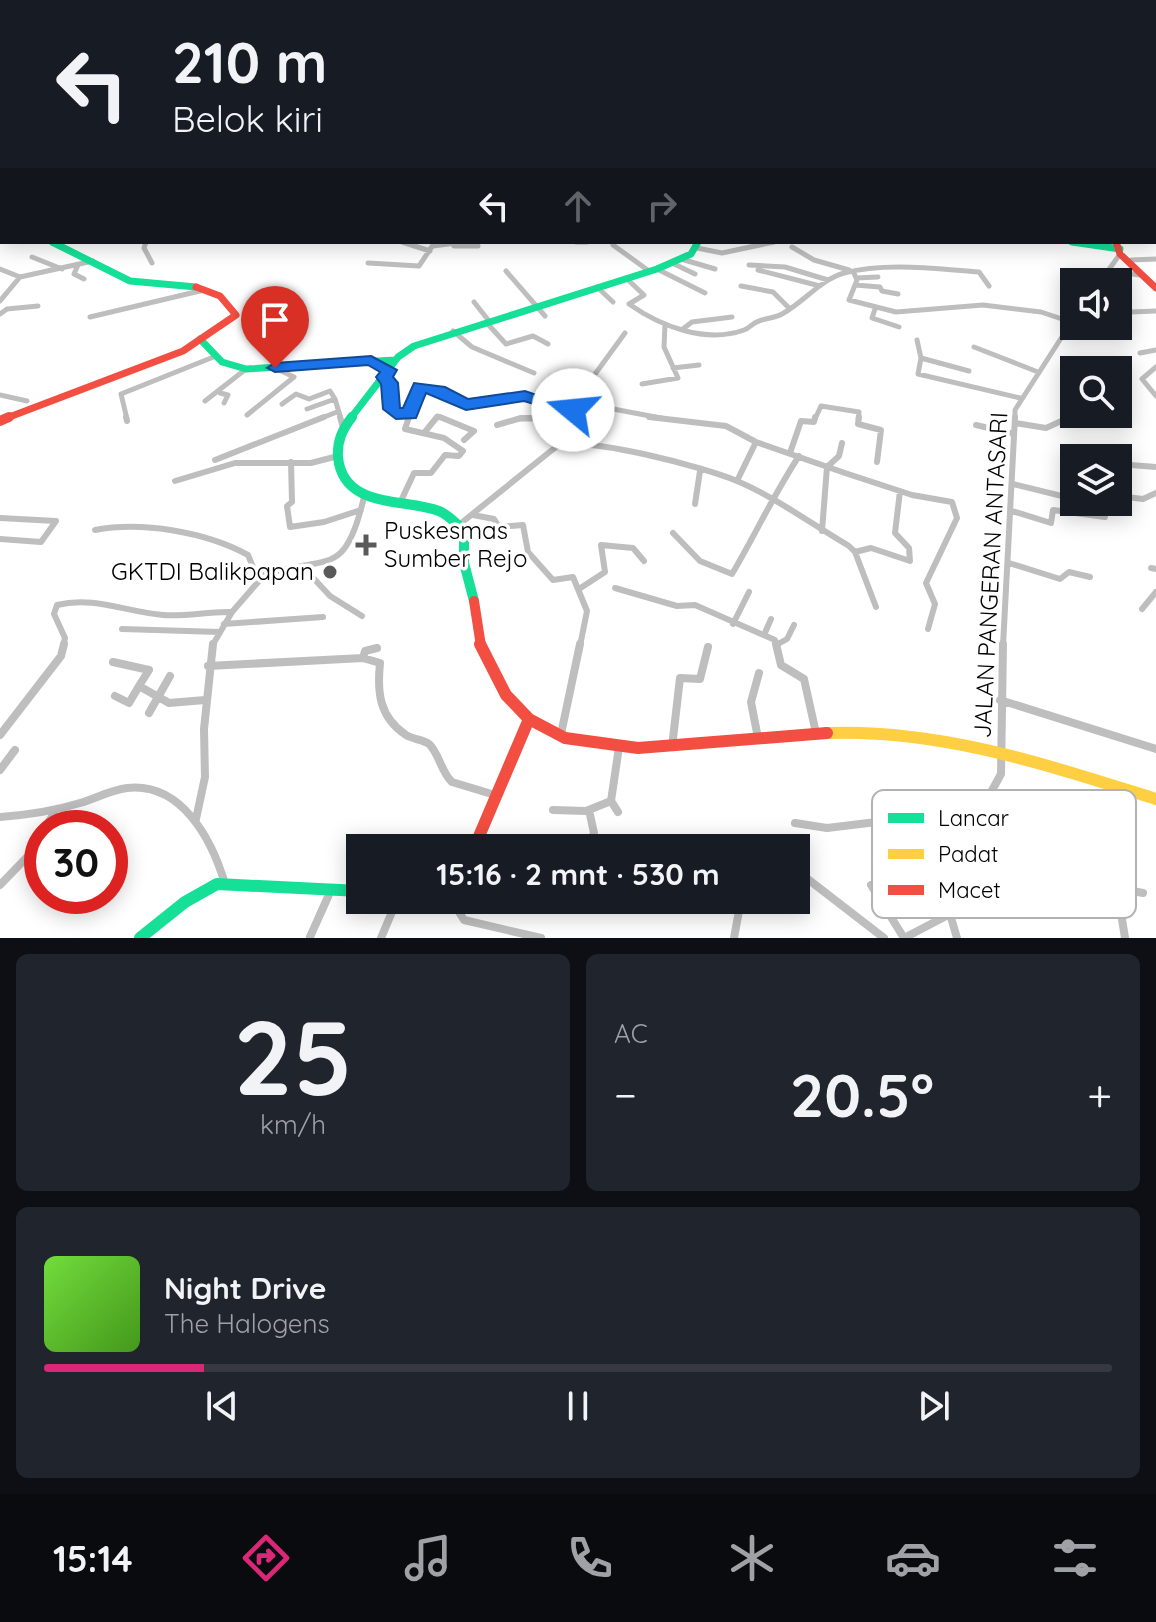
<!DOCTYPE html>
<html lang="id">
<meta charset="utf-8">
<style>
:root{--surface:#171b24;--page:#20242c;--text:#f1f3f6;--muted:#9ea1a6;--line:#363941;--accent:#db2777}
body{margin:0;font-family:Quicksand,sans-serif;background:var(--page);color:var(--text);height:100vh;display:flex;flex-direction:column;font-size:30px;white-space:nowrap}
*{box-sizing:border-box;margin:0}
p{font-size:26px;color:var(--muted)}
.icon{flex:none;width:44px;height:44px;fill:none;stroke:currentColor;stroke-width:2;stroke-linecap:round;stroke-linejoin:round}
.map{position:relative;height:938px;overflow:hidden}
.sheet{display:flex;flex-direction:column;gap:16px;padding:16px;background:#0d0f14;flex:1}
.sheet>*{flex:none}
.hud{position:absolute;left:0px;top:0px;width:1156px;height:244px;box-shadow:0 4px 20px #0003;background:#171b24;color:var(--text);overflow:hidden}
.controls{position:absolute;left:1060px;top:268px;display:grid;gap:16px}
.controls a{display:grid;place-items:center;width:72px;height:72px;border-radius:0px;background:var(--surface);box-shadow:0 4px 20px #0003;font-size:40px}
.speed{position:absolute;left:24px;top:810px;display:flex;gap:16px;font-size:40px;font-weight:700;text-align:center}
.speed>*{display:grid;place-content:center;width:104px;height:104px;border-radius:50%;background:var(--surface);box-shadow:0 4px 20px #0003;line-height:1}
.speed .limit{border:12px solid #d22;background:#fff;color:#111}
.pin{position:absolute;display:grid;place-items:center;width:68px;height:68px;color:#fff;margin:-82px -34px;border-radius:50% 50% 50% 0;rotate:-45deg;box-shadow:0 0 8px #0007}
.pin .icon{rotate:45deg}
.me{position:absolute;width:88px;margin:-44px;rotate:287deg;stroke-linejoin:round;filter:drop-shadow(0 0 6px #0008)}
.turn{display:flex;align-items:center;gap:28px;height:168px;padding:0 40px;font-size:36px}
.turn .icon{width:104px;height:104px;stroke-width:2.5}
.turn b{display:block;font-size:56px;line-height:68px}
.lanes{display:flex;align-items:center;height:76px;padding:0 40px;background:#0003;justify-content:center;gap:40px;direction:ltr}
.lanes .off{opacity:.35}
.big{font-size:60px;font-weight:700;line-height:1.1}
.sheet .widget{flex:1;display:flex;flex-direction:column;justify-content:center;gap:12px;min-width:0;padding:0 28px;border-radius:12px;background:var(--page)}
.sheet .dial{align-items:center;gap:0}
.dial b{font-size:104px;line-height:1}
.song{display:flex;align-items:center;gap:24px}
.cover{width:96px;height:96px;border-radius:12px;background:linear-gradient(135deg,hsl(100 70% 55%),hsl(100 70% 35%))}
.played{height:8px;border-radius:4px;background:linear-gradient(90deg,var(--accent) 15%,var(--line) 15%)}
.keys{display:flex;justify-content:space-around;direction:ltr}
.heat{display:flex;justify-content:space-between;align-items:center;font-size:44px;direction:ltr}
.sheet .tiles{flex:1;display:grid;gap:16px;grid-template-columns:1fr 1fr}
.widget:last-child{grid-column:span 2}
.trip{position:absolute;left:346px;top:834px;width:464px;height:80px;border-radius:0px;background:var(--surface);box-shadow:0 4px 20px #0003;font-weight:700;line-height:80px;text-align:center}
.dock{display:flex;height:128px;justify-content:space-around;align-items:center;background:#090b0e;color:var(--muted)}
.dock .icon{width:56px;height:56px}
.dock .on{color:var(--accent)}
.dock b{font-size:36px;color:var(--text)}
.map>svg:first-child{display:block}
</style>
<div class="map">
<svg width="1156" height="938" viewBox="0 0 1156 938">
<rect width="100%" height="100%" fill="#fff"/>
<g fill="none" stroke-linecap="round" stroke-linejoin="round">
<!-- street-far4 -->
<path stroke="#bebebe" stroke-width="3" d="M 105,0 L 108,2
M 140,0 L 145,2
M 245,0 L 250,2
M 379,0 L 399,2
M 674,0 L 678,2
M 729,0 L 762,0
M 906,0 L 916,2
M 930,0 L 946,2
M 1109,0 L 1121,2
M 879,1 L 883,0
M 161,2 L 177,2
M 227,2 L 235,0
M 567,2 L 581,0
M 864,2 L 870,0
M 998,2 L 1002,0"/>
<!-- street-far3 -->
<path stroke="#bebebe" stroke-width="4" d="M 402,242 L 405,243
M 576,242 L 587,242
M 455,243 L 463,242
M 769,243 L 774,242"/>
<!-- street-far2 -->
<path stroke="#bebebe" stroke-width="5" d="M 146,242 L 144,248 L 152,263
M 402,242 L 430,251
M 576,242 L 587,242
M 613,245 L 649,271
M 433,246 L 463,242
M 454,246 L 478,246
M 792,247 L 814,260 L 849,270
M 697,248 L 722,253 L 774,242
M 32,257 L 62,269
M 681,259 L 715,269
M 1131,260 L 1156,259
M 368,263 L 419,266 L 435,242
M 672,263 L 695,274
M 78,265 L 74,274 L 84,279
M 749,265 L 785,267 L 828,280
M 0,269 L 20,277 L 93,261
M 657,269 L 705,293
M 758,270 L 820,286
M 506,271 L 545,316
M 853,271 L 857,280 L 849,300 L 896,312 L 983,305 L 1041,312 L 1071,322
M 1110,271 L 1140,275
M 626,278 L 644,295 L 629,304 C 660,326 706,344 744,330 C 750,328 752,323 759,321 C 766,318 775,318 782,314 C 804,302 820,280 844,273 C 887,262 936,269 979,272 L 989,286
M 856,278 L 878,277
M 1100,282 L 1120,254
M 855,285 L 880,287 L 882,291 L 898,294
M 741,286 L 773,292 L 790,309
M 597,287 L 613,302
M 0,301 L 20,277
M 474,302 L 489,321
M 875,309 L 872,318 L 899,327
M 1130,312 L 1156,311
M 0,314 L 7,309 L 38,306
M 90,317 L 204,290
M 486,322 L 506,344 L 533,336 L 548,344
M 684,328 L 692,322 L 732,317
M 453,331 L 472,347 L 534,373
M 917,340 L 921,358 L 918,374 L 1020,398
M 974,347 L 1038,372
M 1140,353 L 1156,350
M 921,358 L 969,371
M 1156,367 L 1142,379 L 1156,396
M 673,368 L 699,365
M 384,377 L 389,383 L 392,412 L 410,414
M 642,384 L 678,378 L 664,347 L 665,325
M 588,391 L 594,385 L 590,381 L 625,333
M 220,393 L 228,395 L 224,403
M 561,393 L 588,391 L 608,408 L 602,419
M 0,395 L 27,401
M 205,401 L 246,369
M 282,404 L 296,394 L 309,399 L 330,391 L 335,399
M 608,408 L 666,419
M 307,409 L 335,399 L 341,419
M 247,415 L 294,377 L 275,368
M 127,419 L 121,394 L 216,356
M 319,419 L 337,412
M 409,419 L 420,387 L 439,391 L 466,404 L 525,396 L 563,405 L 576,414 L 577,419
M 436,419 L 438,416 L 445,419
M 518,419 L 554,419
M 815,419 L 821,406 L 859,412 L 858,419
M 1015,419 L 1015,410 L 1074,318
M 1065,419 L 1076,414"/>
<!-- street-far1 -->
<path stroke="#bebebe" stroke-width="6" d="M 126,417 L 127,421
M 340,417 L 343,428
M 440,417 L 474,431 L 464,440
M 649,417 L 726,426 L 756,442 L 845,473 L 912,495 L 952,502 L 957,518 L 926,583 L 935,604 L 928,629
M 859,417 L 858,424 L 881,430 L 877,462
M 1015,423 L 1046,428 L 1070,417
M 497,425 L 521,418 L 554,418 L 562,438 L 559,443
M 976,425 L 1014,434
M 424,433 L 437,417
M 575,439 L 603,417
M 564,442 L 578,431 L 576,417
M 790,453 L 801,421 L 814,422 L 815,417
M 1097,455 L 1104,458
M 215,460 L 324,417
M 291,462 L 292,502 L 287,506 L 290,527 L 324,522 L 361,510
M 1118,464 L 1156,467
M 175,481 L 235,463 L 311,463 L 338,456
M 737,481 L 756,442
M 1013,484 L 1074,499
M 1118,496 L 1143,499 L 1156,493
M 400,503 L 414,473 L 431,473 L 445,455 L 459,456 L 463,451 L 444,438 L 405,429 L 409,417
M 695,504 L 700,471
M 1012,511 L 1051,523 L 1053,510 L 1105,517
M 473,515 L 494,519 L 499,527 L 523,525 L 528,552 L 553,580 L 573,577 L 587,611 L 580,646
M 0,518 L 56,521 L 41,542 L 0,539
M 460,524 L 557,446 C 588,436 703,467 737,481 C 775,497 813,525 849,546 L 855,552 L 876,607
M 95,530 C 142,521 206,532 248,555 L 258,579
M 822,531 L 827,467 L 839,456 L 842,443
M 673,533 L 700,561 L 732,574 C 755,535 774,494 799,456
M 855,552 L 871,548 L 910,561 L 909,548 L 895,533 L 900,491
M 1009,563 L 1060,579 L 1069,572 L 1090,577
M 304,568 L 330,596 L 362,616
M 1151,568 L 1156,569
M 615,588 L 677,606 L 695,605 L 775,640 L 776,646
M 579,589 L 605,572 L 601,545 L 633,548 L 644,561
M 1142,609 L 1156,592
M 224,624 L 323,617
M 733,624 L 749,592
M 122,629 L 220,632
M 764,635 L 771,619
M 778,644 L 787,639 L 794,625
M 63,646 L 65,638 L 54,614 L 57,605 C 94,596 126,612 163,615 C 186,617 209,611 232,612
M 212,646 L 232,612 L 265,574 C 328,555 345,579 364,497
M 1003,646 L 1015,417"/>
<!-- street -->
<path stroke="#bebebe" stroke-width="8" d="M 776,644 L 781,665 L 804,679 L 816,733
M 363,658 L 365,651 L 377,648
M 113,662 L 149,670 L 139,686 L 169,703 L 205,700
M 208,666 L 363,658 L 380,663 C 377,692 379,717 406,735 C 412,739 424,740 429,744 C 439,753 441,772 452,782 L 495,795
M 115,696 L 129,703 L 139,686
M 1000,700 L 1156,749
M 149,713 L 170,676
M 561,734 L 580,644
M 0,735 L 61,656 L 64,644
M 758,738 L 751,702 L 759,673
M 672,747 L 680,678 L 700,679 L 708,647
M 0,770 L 15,750
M 611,801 L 619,747
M 553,810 L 586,811 L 611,801 L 618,812
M 0,817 C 27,815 54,811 80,803 C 95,799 110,790 127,788 C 182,782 212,840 225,884
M 196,819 L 205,777 L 204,729 L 213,644
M 795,823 L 827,828 L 918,817 L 970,825
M 45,828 L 57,809
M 588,848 L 594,833 L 589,810
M 796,870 L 884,938
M 0,885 L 30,854 L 42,834
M 871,885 L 904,938
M 567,903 L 568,900
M 454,904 L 464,920 L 541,938
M 310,937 L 331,890
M 381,938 L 397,900
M 734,938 L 741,900
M 904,938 L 950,914
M 957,938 L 950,914 L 951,865 L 1001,774 L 1003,644
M 1125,938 L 1117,888 L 1143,893"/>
<!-- fast-far4 -->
<path stroke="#16e098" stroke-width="4" d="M 595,0 L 599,2"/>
<!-- fast-far3 -->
<path stroke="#16e098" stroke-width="6" d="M 1072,242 L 1079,243"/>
<!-- fast-far2 -->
<path stroke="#16e098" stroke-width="7" d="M 52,242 L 130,281 L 196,287
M 1072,242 L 1120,249
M 200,339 L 222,362 L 246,369 L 395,360
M 350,419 L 398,357 L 414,346 L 657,269 L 691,254 L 698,242"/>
<!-- fast-far1 -->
<path stroke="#16e098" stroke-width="10" d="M 352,417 C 342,430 337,441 338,457 C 343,509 404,498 439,511 C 449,515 456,524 464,530 L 464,563 L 474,601"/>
<!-- fast -->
<path stroke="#16e098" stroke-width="12" d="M 140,938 L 185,902 L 217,884 L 360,891"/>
<!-- slow -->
<path stroke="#ffcf43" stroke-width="12" d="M 827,733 C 942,729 1047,765 1156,799
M 437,900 L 454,904 L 455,900"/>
<!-- jam-far2 -->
<path stroke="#f24e42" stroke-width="7" d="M 1116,242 L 1120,254 L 1156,288
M 4,419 L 183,351 L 236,315 L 220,296 L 196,287"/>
<!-- jam-far1 -->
<path stroke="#f24e42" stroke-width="10" d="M 0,421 L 9,417
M 474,601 L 481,646"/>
<!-- jam -->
<path stroke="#f24e42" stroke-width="12" d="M 529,719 L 565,738 L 638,748 L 827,733
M 474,848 L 529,719 L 506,695 L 480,644"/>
</g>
<!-- route -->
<path fill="#1a73e8" stroke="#114b97" stroke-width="2" d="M 371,356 L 397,370 L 393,377 L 398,383 L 400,408 L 403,408 L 414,383 L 445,387 L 468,399 L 525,391 L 581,410 L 573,416 L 524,401 L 466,410 L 426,393 L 416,418 L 396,419 L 383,409 L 381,384 L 376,377 L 380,372 L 368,365 L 275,372 L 267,368 L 275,363 Z"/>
<!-- markers -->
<g fill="#595959" stroke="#fff" stroke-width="3">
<path d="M362 533h8v8h8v8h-8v8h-8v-8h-8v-8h8z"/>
<circle cx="330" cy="572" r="8"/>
</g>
<g text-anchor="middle" stroke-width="7" stroke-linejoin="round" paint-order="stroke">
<!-- poi labels -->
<g font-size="24" fill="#000" stroke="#fff" text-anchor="start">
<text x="384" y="539">Puskesmas<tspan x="384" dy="28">Sumber Rejo</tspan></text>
<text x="314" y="580" text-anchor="end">GKTDI Balikpapan</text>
</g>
<!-- street labels -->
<g font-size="24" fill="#000" stroke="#fff">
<text transform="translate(991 575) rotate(-87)" y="8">JALAN PANGERAN ANTASARI</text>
</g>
</g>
<!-- legend -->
<rect x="872" y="790" width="264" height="128" rx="12" fill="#fff" stroke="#b2b2b2" stroke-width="2"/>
<rect x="888" y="813" width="36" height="10" fill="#16e098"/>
<rect x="888" y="849" width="36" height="10" fill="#ffcf43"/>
<rect x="888" y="885" width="36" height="10" fill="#f24e42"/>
<g font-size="22" fill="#000">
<text x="938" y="826">Lancar</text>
<text x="938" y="862">Padat</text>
<text x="938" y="898">Macet</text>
</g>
</svg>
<div class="controls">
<a><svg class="icon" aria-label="sound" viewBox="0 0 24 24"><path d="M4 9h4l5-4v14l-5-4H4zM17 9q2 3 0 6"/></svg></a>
<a><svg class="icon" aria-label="search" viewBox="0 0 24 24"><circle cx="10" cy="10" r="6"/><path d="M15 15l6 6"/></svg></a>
<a><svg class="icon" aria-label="layers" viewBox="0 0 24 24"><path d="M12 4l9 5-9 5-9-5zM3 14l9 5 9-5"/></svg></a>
</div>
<div class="speed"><div class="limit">30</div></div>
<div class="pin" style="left:275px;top:368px;background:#d93025"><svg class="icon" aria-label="arrive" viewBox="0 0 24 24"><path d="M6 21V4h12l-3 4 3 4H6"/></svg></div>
<svg class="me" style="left:573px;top:410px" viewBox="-20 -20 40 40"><circle r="19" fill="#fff"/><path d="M0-13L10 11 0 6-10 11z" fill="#1a73e8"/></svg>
<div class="trip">15:16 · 2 mnt · 530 m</div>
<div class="hud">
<div class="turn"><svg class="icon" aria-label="left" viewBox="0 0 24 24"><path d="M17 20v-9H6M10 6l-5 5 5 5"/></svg><div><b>210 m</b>Belok kiri</div></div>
<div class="lanes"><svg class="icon" aria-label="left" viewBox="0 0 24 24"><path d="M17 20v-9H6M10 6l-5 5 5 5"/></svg><svg class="icon off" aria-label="ahead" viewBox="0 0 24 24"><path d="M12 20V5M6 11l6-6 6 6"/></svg><svg class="icon off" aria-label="right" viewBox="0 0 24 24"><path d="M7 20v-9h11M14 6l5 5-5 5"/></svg></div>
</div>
</div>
<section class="sheet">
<div class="tiles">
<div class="widget dial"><b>25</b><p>km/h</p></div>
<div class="widget"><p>AC</p>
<div class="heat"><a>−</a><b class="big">20.5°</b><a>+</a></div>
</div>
<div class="widget">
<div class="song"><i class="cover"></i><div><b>Night Drive</b><p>The Halogens</p></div></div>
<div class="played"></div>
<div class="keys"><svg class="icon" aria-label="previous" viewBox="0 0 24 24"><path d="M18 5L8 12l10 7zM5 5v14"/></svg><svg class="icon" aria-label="pause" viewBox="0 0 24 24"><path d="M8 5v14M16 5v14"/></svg><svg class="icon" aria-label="next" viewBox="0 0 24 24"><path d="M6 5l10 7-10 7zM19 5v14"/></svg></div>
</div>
</div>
</section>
<nav class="dock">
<b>15:14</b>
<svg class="icon on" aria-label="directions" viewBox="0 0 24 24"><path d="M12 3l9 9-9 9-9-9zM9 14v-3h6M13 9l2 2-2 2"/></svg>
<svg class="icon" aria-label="music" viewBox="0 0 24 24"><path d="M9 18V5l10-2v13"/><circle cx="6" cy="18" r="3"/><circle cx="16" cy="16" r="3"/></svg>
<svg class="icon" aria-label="phone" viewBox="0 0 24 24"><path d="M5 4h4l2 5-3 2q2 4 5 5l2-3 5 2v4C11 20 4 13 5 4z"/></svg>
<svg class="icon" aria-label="climate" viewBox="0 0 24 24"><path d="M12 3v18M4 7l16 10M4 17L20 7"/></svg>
<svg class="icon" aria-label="car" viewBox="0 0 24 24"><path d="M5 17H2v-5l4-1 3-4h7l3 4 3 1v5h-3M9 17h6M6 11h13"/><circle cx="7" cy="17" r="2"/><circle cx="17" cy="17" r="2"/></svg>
<svg class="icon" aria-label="filters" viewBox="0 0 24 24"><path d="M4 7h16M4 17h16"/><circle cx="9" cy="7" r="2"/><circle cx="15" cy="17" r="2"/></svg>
</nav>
